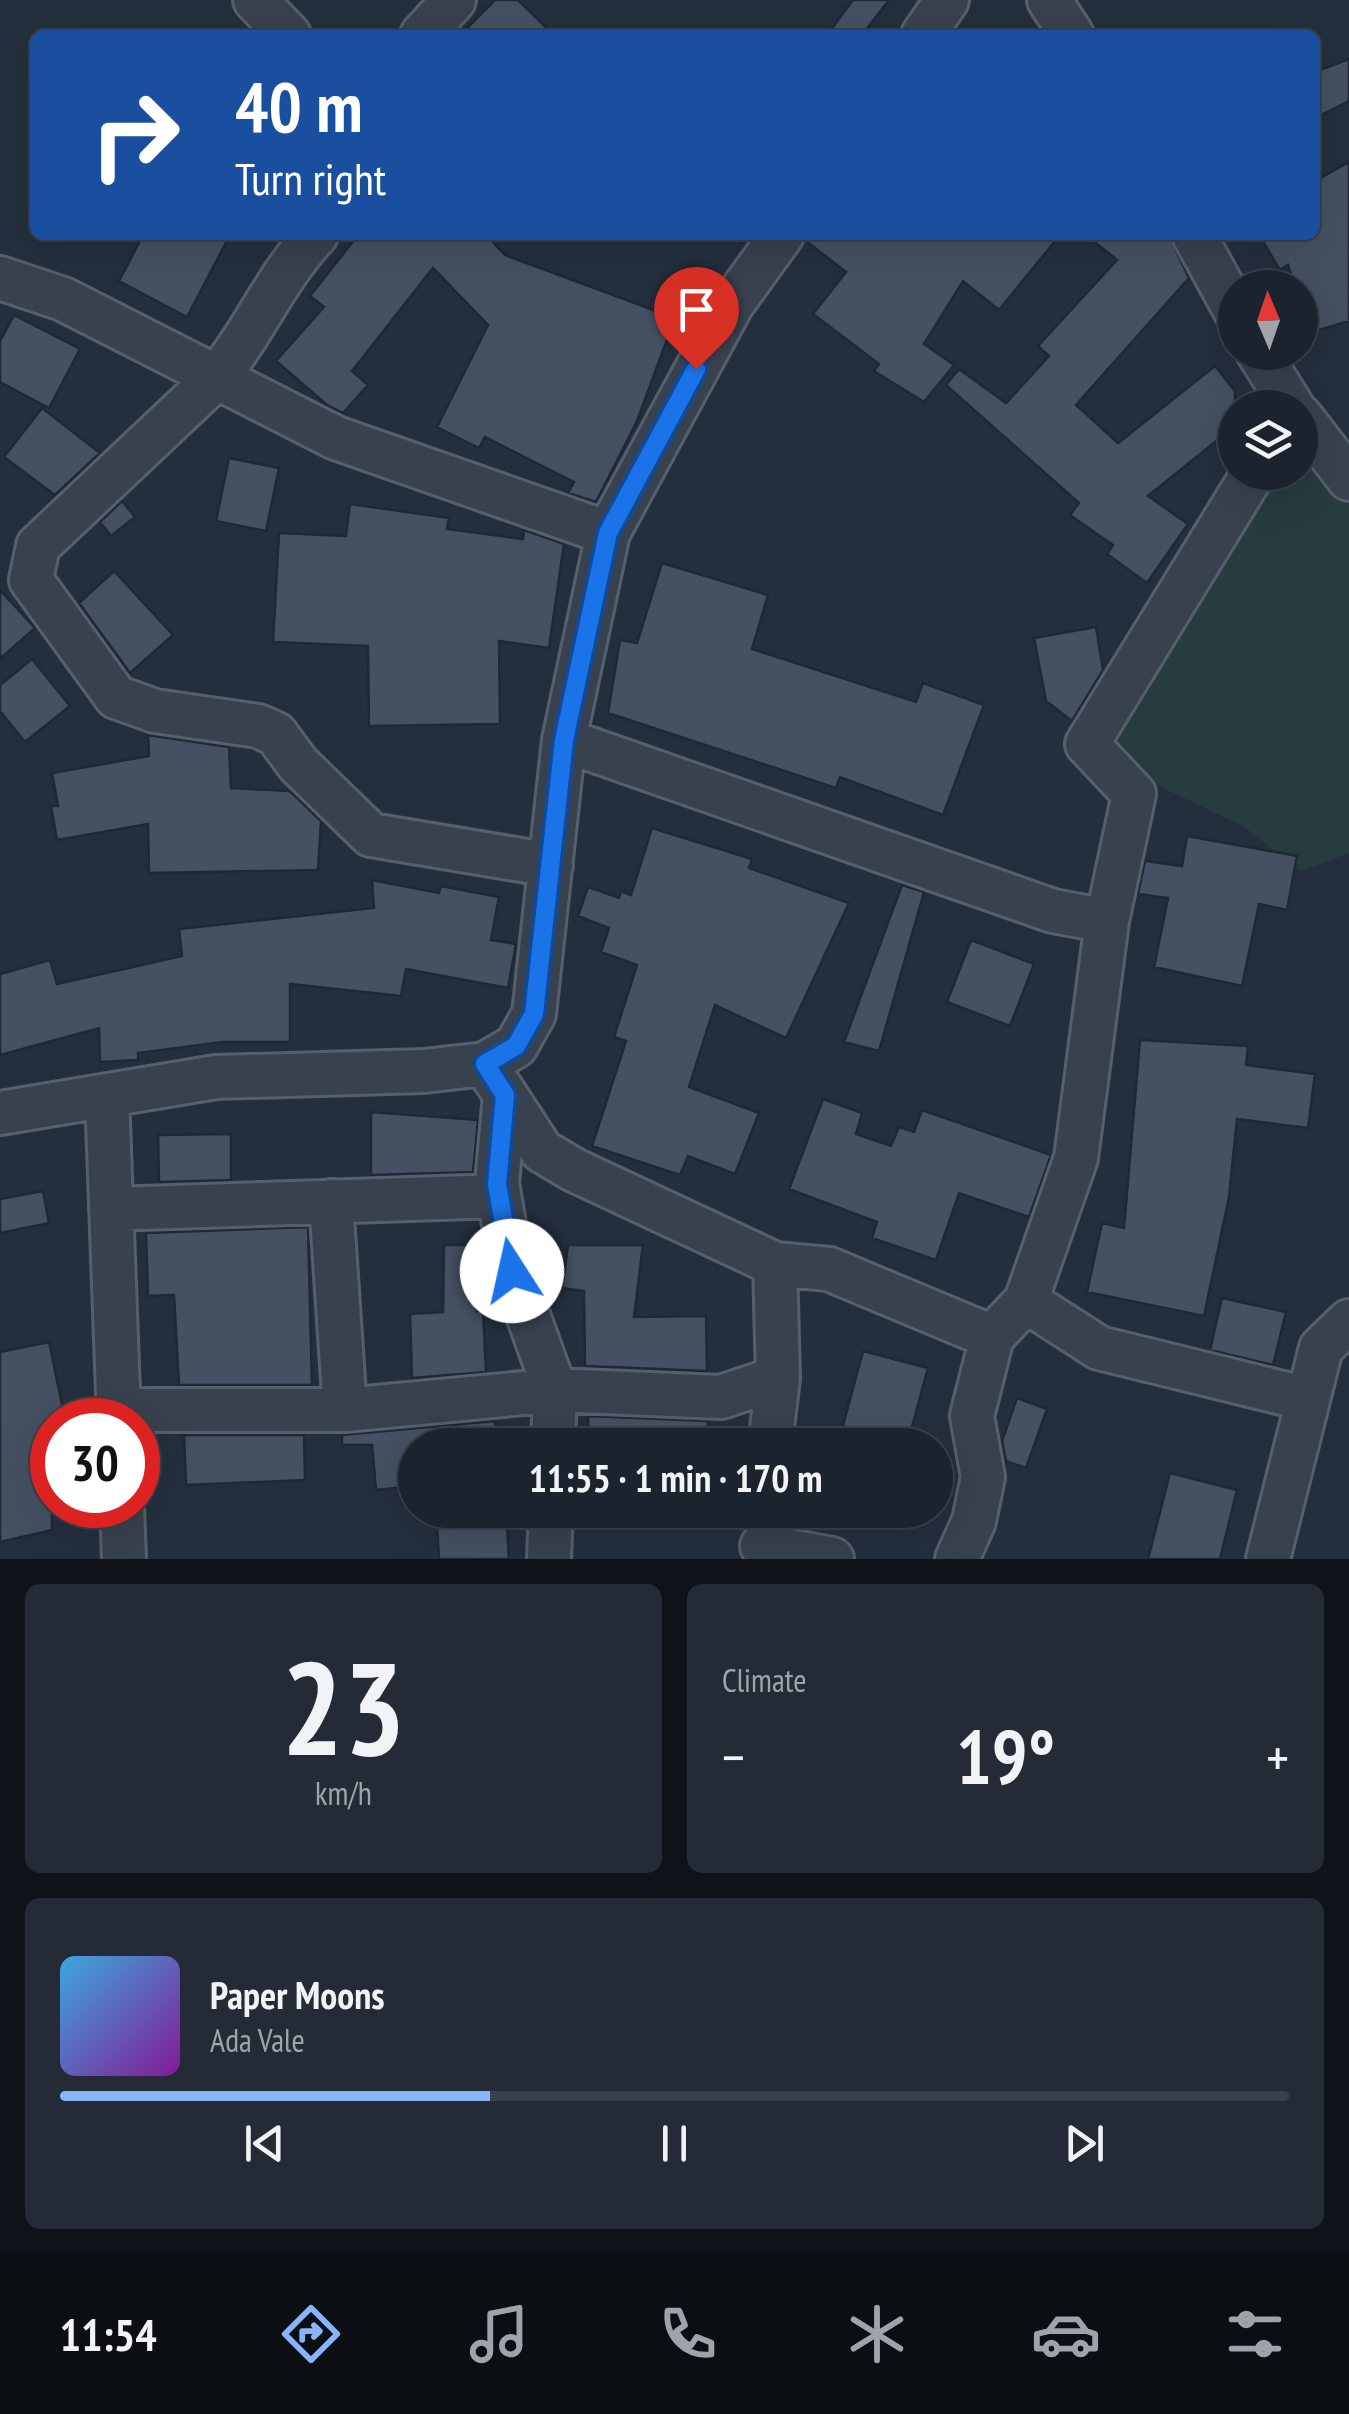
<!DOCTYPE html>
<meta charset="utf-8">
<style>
:root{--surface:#1b232e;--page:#242b36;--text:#f1f3f6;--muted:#a0a4aa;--line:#39404a;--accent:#8ab4f8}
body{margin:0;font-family:"PT Sans Narrow",sans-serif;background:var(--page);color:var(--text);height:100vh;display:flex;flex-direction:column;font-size:38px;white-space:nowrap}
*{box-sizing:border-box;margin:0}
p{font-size:32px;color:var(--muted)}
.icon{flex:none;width:55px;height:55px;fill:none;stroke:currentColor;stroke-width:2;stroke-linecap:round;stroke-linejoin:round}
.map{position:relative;height:1559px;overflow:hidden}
.side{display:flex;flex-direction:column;gap:25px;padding:25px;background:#0f1319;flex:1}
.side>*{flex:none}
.banner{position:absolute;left:30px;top:30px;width:1290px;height:210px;border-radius:15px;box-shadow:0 10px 40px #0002,0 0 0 2px var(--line);background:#1a4fa0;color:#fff;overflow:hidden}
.needle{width:65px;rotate:358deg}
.controls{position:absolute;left:1218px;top:270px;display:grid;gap:20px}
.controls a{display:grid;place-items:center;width:100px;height:100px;border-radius:50%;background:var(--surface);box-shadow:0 10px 40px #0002,0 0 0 2px var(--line);font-size:50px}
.speed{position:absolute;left:30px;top:1398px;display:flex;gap:20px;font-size:50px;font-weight:700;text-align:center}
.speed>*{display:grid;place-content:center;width:130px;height:130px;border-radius:50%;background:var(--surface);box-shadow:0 10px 40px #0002,0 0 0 2px var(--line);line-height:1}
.speed .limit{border:15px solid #d22;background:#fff;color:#111}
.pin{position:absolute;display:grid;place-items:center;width:85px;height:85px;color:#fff;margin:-102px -42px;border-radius:50% 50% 50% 0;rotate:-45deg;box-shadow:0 0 10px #0007}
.pin .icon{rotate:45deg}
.me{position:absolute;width:110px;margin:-55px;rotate:350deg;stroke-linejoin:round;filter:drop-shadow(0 0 8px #0008)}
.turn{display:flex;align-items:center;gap:35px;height:210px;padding:0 40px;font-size:45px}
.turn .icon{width:130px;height:130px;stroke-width:2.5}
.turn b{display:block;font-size:70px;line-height:85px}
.big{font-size:75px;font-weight:600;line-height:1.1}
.side .widget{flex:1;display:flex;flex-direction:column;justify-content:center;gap:15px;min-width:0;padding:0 35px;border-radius:15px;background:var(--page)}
.side .dial{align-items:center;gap:0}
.dial b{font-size:130px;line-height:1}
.song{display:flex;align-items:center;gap:30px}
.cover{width:120px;height:120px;border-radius:15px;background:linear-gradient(135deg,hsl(200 70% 55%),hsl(290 70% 35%))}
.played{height:10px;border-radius:5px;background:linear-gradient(90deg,var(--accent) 35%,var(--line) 35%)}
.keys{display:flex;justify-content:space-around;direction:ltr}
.heat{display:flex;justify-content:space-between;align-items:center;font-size:55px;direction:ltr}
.side .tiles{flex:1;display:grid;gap:25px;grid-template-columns:1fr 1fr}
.widget:last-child{grid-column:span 2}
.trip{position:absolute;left:398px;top:1428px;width:555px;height:100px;border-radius:50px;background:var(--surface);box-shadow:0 10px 40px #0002,0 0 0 2px var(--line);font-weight:600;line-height:100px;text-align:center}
.dock{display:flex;height:160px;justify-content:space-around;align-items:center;background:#0b0e12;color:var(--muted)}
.dock .icon{width:70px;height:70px}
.dock .selected{color:var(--accent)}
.dock b{font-size:45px;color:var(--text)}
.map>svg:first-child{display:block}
</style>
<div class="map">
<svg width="1349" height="1559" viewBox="0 0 1349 1559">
<rect width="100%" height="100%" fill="#242f3e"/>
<!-- green -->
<path fill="#263c3f" d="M 1300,434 L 1349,498 L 1349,853 L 1301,871 L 1243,826 L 1150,782 L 1092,743 L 1263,473 L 1300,472 Z"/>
<!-- building -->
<path fill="#455162" stroke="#1f2835" stroke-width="2.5" d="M 495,0 L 518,0 L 554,35 L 460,35 Z
M 853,0 L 889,0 L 862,35 L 827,35 Z
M 1349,59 L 1349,101 L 1315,118 L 1315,72 Z
M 1349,162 L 1349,321 L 1309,333 L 1300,288 L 1295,288 L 1288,265 L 1280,270 L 1259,235 L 1315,235 L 1315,181 Z
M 143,235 L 230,235 L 187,317 L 119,281 Z
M 358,235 L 486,235 L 505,255 L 675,318 L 637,421 L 596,502 L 568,493 L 574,482 L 485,437 L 479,448 L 437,427 L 488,325 L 433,268 L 352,371 L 368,385 L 343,413 L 327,405 L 276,361 L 324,307 L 310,296 Z
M 807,235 L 1060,235 L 999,310 L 963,281 L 924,344 L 954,365 L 924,402 L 874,371 L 879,364 L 813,314 L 846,272 L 806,241 Z
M 1086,235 L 1169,235 L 1189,278 L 1076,405 L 1118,443 L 1215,366 L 1235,391 L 1235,426 L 1148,496 L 1188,524 L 1147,583 L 1107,554 L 1113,545 L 1070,515 L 1079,503 L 946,385 L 959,369 L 1006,403 L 1049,356 L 1038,346 L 1117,260 Z
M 14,315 L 80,349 L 49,408 L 0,382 L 0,341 Z
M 42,408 L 100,453 L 55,495 L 4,457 Z
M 229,458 L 279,468 L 266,531 L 216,521 Z
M 122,501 L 135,517 L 111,536 L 100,522 Z
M 350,504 L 449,518 L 447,529 L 523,539 L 524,530 L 564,544 L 549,648 L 499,641 L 500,724 L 369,726 L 368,646 L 273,642 L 279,533 L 346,536 Z
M 662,563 L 768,595 L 752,649 L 916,702 L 923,683 L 984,705 L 943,815 L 840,777 L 836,788 L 608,713 L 620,640 L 637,643 Z
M 114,571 L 173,635 L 130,673 L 79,603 Z
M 0,590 L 35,628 L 0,659 Z
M 1096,627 L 1103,670 L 1072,721 L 1046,701 L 1034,638 Z
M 32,659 L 70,706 L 25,742 L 0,711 L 0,685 Z
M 148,735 L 229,747 L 231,788 L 290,791 L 321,821 L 318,870 L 149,873 L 148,824 L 57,840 L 51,806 L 58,806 L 52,773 L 149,756 Z
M 652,828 L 752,859 L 749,868 L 849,903 L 786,1038 L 715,1005 L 689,1087 L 759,1113 L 735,1174 L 688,1156 L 680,1175 L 592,1146 L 626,1041 L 614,1037 L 637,965 L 601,952 L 609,928 L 578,916 L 588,887 L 619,898 L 621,891 L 631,895 Z
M 1187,836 L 1297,856 L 1287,910 L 1259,904 L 1242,986 L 1154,967 L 1168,898 L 1138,894 L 1145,861 L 1182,866 Z
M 372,880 L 439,893 L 441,886 L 499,897 L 491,940 L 516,944 L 508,988 L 406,969 L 401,996 L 290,984 L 290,1042 L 222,1042 L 138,1053 L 138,1060 L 100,1062 L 99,1028 L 0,1055 L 0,974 L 50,960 L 57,984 L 182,956 L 179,929 L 374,908 Z
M 902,885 L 924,892 L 879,1051 L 844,1042 Z
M 971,940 L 1034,964 L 1010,1026 L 947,1002 Z
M 1140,1040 L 1248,1046 L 1246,1065 L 1315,1074 L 1308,1128 L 1237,1119 L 1229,1197 L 1204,1316 L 1087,1292 L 1102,1223 L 1124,1228 Z
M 823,1099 L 862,1113 L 856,1134 L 891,1146 L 899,1127 L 914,1132 L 922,1110 L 1051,1155 L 1029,1217 L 959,1193 L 936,1260 L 872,1238 L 877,1222 L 789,1189 Z
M 371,1112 L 478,1120 L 473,1172 L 371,1175 Z
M 231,1134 L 231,1180 L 159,1182 L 158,1135 Z
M 43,1191 L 49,1223 L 0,1233 L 0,1199 Z
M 308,1227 L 312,1385 L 179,1385 L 174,1295 L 148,1296 L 146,1233 Z
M 444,1245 L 478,1245 L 477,1311 L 483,1310 L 486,1372 L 412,1378 L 410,1314 L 443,1312 Z
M 568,1245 L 643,1245 L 634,1317 L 706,1316 L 707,1371 L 585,1366 L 584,1291 L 562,1288 Z
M 1222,1298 L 1286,1312 L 1273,1365 L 1210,1350 Z
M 49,1342 L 64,1414 L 52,1416 L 52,1530 L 0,1542 L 0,1352 Z
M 863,1351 L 928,1368 L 907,1445 L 842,1429 Z
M 1017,1398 L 1047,1409 L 1026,1468 L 1006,1461 L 1002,1441 Z
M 588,1416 L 708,1421 L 708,1445 L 589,1445 Z
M 495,1421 L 496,1445 L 412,1445 L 415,1486 L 376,1490 L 372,1445 L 342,1445 L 342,1435 Z
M 184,1435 L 304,1435 L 305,1480 L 186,1485 Z
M 1170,1473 L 1237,1490 L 1220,1559 L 1148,1559 Z
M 436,1510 L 506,1510 L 509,1559 L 439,1559 Z"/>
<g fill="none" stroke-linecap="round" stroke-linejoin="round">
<!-- street casing -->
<g stroke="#565f6c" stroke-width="48">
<path id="street" d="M 255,0 L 289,35
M 1049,0 L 1072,35
M 422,35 L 454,0
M 923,35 L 947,0
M 316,235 C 275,278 253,335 214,380 L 38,546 L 31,580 L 116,697 L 155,711 L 258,726 L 276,734 L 298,764 L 371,835 L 551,865
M 1194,235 L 1235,310
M 0,278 L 63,299 L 336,438 L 608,533
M 1258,352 L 1293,408
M 1300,416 L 1349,479
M 564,740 L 1053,911 L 1107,921
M 485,1064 L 542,1151 L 574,1170 L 775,1264 L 829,1269 L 992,1337 L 1026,1301 L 1099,1348 L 1307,1399
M 107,1095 L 119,1420
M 505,1095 L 497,1183 L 512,1271 L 555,1390 L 553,1445
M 0,1113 L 216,1077 L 424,1071 L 485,1064 L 516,1046 L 534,1014 L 564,740 L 608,533 L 732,304 L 782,235
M 331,1201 L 345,1410
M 111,1209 L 499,1196
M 1026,1301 L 1076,1158 L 1107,921 L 1134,794 L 1087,744 L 1254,472
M 118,1410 L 345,1410 L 555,1390 L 721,1397 L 778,1378
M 770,1445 L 778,1378 L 775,1264
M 122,1505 L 124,1559
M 762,1546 L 832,1559
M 549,1559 L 551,1510
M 957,1559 L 974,1521 L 983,1477 L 972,1416 L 992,1337
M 1268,1559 L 1321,1348 L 1349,1321"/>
</g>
<!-- street -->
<use href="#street" stroke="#38414e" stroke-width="42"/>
</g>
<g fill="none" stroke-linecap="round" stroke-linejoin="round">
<!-- route casing -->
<g stroke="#114b97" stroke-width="25">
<path id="route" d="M 512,1271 L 497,1184 L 505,1095 L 485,1064 L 516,1046 L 534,1014 L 564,740 L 608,533 L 696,369"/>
</g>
<!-- route -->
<use href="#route" stroke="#1a73e8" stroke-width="18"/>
</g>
</svg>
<div class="controls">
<a><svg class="needle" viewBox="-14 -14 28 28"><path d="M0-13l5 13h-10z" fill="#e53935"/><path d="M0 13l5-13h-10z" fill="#a0a4aa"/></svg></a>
<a><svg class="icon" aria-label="layers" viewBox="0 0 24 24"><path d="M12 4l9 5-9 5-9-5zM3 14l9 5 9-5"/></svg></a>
</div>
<div class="speed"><div class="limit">30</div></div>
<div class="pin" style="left:696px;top:369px;background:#d93025"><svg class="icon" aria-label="arrive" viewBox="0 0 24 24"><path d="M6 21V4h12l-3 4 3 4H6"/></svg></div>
<svg class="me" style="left:512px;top:1271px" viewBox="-20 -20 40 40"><circle r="19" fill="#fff"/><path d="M0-13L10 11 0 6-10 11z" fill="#1a73e8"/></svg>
<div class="trip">11:55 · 1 min · 170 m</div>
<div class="banner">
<div class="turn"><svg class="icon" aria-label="right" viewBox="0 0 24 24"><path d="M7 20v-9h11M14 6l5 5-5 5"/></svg><div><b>40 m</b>Turn right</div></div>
</div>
</div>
<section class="side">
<div class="tiles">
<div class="widget dial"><b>23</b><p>km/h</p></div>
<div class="widget"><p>Climate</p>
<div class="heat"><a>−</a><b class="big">19°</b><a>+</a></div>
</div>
<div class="widget">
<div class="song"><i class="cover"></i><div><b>Paper Moons</b><p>Ada Vale</p></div></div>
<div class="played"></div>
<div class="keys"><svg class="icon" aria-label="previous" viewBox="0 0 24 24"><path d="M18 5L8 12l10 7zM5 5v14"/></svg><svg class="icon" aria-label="pause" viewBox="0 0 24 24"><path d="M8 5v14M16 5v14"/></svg><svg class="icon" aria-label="next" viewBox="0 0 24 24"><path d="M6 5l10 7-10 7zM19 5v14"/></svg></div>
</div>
</div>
</section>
<nav class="dock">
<b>11:54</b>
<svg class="icon selected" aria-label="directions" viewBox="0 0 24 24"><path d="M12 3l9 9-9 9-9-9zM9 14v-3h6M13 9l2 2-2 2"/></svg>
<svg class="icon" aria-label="music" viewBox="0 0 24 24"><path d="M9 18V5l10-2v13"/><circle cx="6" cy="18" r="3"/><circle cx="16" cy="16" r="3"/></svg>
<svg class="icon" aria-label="phone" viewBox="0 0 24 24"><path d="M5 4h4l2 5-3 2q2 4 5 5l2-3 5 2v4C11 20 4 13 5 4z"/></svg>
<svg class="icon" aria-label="climate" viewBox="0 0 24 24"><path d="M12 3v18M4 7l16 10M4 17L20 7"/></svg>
<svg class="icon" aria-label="car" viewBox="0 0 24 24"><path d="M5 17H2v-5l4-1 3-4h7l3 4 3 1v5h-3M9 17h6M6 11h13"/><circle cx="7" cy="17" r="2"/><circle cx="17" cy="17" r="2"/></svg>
<svg class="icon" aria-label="filters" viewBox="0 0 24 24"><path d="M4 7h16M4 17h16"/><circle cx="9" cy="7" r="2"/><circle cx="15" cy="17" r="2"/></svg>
</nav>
